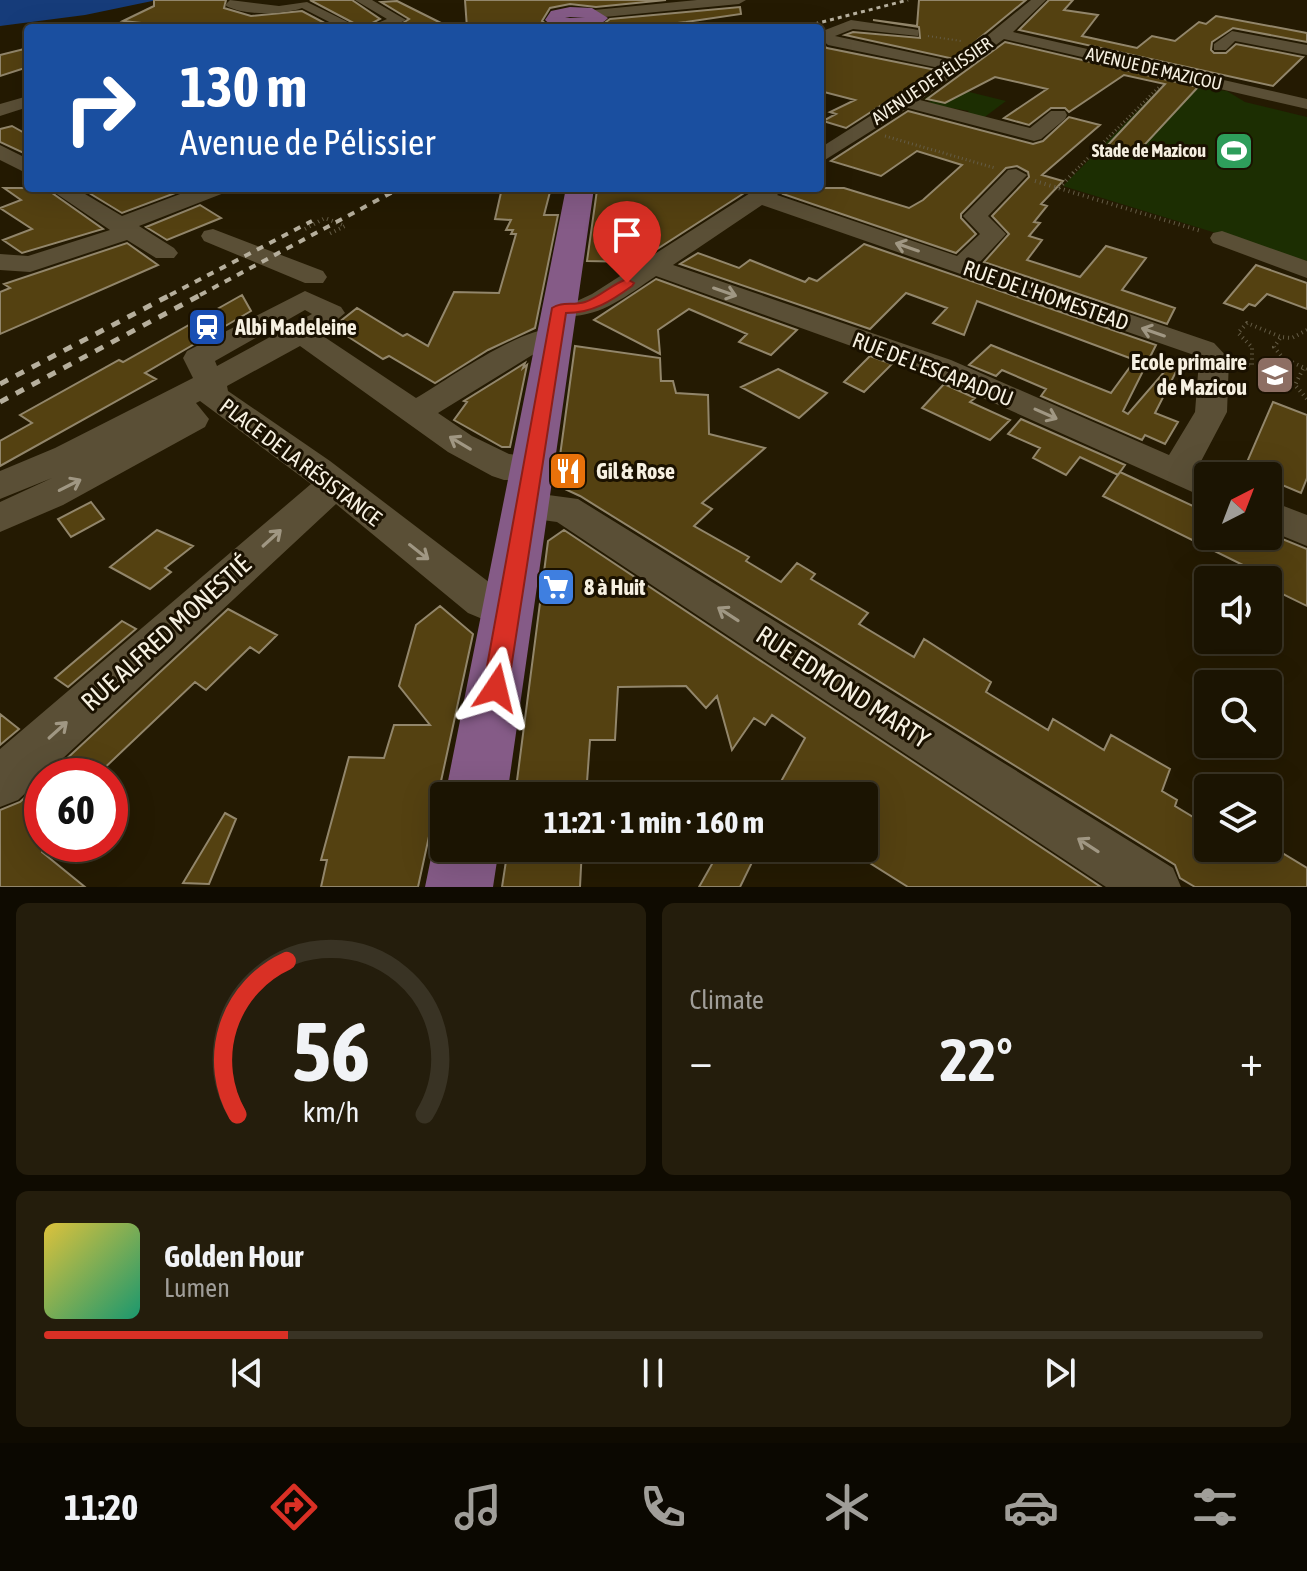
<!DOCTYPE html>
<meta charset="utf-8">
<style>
:root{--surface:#1b1402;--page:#241d0c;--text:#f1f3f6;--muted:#a09e99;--line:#393324;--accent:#d93025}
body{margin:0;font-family:"Asap Condensed",sans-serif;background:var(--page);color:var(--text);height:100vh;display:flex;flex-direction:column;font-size:30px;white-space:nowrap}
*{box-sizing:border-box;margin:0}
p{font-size:26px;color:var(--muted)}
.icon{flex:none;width:44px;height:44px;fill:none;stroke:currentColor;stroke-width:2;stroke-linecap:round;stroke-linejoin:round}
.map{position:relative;height:887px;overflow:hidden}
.panel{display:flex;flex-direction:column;gap:16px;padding:16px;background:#0f0b01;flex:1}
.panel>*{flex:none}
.hud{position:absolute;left:24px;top:24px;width:800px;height:168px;border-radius:8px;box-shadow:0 8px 32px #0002,0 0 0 2px var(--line);background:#1a4fa0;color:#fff;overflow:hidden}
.needle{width:52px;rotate:42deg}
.controls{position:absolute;left:1194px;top:462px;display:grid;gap:16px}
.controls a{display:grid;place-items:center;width:88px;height:88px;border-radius:8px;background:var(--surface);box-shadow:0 8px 32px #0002,0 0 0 2px var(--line);font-size:40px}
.speed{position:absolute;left:24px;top:758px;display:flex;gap:16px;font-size:40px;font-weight:700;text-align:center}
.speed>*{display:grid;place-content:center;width:104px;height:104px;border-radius:50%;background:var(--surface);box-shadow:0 8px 32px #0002,0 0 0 2px var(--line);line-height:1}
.speed .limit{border:12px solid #d22;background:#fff;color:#111}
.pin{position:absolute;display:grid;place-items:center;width:68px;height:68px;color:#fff;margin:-82px -34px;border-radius:50% 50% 50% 0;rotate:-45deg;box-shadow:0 0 8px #0007}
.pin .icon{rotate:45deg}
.me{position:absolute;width:88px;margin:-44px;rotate:10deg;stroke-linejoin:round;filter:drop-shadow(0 0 6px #0008)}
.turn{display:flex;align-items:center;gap:28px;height:168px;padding:0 24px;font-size:36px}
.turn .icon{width:104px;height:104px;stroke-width:2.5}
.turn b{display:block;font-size:56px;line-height:68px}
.big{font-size:60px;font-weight:700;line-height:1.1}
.panel .card{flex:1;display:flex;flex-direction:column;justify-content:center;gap:12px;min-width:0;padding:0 28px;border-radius:12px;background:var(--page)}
.panel .dial{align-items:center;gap:0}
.dial svg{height:208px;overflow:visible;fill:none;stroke:var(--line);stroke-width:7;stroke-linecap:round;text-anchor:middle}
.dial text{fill:var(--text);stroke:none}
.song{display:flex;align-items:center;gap:24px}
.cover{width:96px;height:96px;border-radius:12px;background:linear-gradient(135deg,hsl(50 70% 55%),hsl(160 70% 35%))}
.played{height:8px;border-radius:4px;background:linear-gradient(90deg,var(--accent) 20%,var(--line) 20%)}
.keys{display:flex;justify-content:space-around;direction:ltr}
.heat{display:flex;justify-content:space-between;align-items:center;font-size:44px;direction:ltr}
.panel .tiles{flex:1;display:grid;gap:16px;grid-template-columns:1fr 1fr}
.card:last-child{grid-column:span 2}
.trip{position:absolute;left:430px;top:782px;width:448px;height:80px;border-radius:8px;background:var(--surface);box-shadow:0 8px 32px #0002,0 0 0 2px var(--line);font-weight:700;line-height:80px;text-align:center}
.tabs{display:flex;height:128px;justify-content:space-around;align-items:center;background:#0b0801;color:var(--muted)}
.tabs .icon{width:56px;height:56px}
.tabs .active{color:var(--accent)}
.tabs b{font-size:36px;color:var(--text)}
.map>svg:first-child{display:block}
</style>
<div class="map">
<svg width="1307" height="887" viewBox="0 0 1307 887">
<rect width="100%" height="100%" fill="#241a02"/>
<!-- green -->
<path fill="#1c2e02" d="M 1172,76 L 1179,77 L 1185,86 L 1227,91 L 1245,102 L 1307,117 L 1307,261 L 1063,186 Z
M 945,86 L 1006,101 L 982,119 L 966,114 L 969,111 L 927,104 L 931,101 L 924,99 Z"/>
<!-- water -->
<path fill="#163c7a" d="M 0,0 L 157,0 L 85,15 L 0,26 Z"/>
<!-- building -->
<path fill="#544111" stroke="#92866b" stroke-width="2" d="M 154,0 L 226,0 L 224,8 L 251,16 L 302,11 L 334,28 L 159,28 L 159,25 L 123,21 L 154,6 Z
M 310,0 L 352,0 L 380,19 L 363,28 Z
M 465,0 L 666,0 L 596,7 L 570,4 L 550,8 L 542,21 L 552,28 L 467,28 Z
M 919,0 L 1026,0 L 954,59 L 845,35 L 853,32 L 920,38 L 919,27 L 873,20 L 917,26 Z
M 1049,0 L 1073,0 L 1064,10 L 1098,15 L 1082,36 L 1137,48 L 1152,36 L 1175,41 L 1199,22 L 1206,24 L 1216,16 L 1307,33 L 1307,42 L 1233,28 L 1212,42 L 1211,50 L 1214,53 L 1226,53 L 1236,44 L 1303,57 L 1273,86 L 1019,30 Z
M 397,1 L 451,28 L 395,28 L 409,19 L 381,2 Z
M 740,7 L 741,14 L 686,22 L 635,28 L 598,28 L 610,19 Z
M 1005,42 L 1198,87 L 1137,153 L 1107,146 L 1165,84 L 1124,75 L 1069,112 L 1065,108 L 1051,108 L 1029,125 L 1004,118 L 1047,89 L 995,77 L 945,103 L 927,99 Z
M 824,46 L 827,48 L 936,70 L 846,128 L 823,121 L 836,114 L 830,112 L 855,100 L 820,91 L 820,48 Z
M 28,48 L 28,67 L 0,76 L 0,55 Z
M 908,111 L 1033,144 L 1043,141 L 1069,117 L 1100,125 L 1042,175 L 1063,181 L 1041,204 L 1047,206 L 1034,222 L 1040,223 L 1029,236 L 1042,240 L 1027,260 L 1080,277 L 1106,246 L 1146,258 L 1122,290 L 1175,308 L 1167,324 L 984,262 L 1009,234 L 992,216 L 1029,177 L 1028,172 L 1017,166 L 1006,168 L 961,214 L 961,218 L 976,234 L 956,253 L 783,194 L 787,188 L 844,188 L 909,208 L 923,200 L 962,165 L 917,151 L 881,176 L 831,161 Z
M 12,126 L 28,135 L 28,155 L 0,142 L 0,129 Z
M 4,188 L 45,188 L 103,229 L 22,253 L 3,240 L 32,229 L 0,208 L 21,200 Z
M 81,188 L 172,188 L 178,192 L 122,213 Z
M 502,188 L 551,188 L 544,215 L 558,215 L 535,328 L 488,350 L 435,383 L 389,356 L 383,359 L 333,327 L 357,308 L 403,336 L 407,334 L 428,346 L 454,292 L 499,293 L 516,234 L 511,234 L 513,230 L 506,230 L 511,220 L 495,219 Z
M 752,188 L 637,262 L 587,261 L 597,190 Z
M 200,205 L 221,218 L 167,240 L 146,227 Z
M 127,243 L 158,265 L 0,334 L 0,292 L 10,288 L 4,284 Z
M 864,244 L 1156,345 L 1123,411 L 1128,414 L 1171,364 L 1178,368 L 1155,413 L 1178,422 L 1165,444 L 1145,435 L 1142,440 L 1041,396 L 1046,389 L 1002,370 L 996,376 L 969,365 L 991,345 L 1111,393 L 1135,360 L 977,301 L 964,335 L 933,323 L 947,308 L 906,293 L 870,329 L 680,264 L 698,253 L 739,268 L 750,260 L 805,282 L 809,278 L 817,281 Z
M 1256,265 L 1307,283 L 1307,309 L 1267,294 L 1255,306 L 1249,304 L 1243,310 L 1224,303 Z
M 656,279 L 797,330 L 771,355 L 739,342 L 747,334 L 689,309 L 658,330 L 660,354 L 594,320 Z
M 242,295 L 251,311 L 145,373 L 156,379 L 0,466 L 0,441 L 32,423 L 20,415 L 119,360 L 123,362 Z
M 575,346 L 660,358 L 661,381 L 673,381 L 676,393 L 708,395 L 709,434 L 765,448 L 702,503 L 712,509 L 694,526 L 749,557 L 746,561 L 781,582 L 797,563 L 815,574 L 811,579 L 868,613 L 859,624 L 914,657 L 924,639 L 991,682 L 986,692 L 1048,730 L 1053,719 L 1104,750 L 1111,735 L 1170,769 L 1162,791 L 1177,800 L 1175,806 L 1208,826 L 1208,848 L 1274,848 L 1307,868 L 1307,887 L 1195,887 L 1180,878 L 1175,865 L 580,496 L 556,485 Z
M 870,356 L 892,364 L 864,392 L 844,382 Z
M 525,363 L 523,368 L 527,365 L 510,447 L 502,447 L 454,420 L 467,402 L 464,401 Z
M 778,369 L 827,393 L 799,418 L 741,387 Z
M 944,384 L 975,398 L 970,402 L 1010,420 L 990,440 L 922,408 Z
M 1273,402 L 1307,415 L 1307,478 L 1301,493 L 1268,479 L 1268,476 L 1244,469 Z
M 1021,419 L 1125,465 L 1118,475 L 1080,457 L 1066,475 L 1033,458 L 1040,448 L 1008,434 Z
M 1120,472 L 1208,513 L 1208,536 L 1275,536 L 1307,549 L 1307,606 L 1268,587 L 1268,580 L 1254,580 L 1239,574 L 1243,565 L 1103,496 Z
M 91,502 L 104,519 L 71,537 L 58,519 Z
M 157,530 L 193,546 L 165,568 L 171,572 L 150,589 L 110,567 Z
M 564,530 L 1101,887 L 908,887 L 862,858 L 870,840 L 864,836 L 864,796 L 773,796 L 805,738 L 772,715 L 765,725 L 754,718 L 732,750 L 717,696 L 706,708 L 686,686 L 618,687 L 615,740 L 590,740 L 586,796 L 515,796 L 548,541 Z
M 440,606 L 473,634 L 418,887 L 321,887 L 327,860 L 321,860 L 349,757 L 384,758 L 394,725 L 430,725 L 399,686 L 416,625 Z
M 228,609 L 277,635 L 259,653 L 250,647 L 206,690 L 195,682 L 96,776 L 48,776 Z
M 122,621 L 136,629 L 68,687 L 55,678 Z
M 0,714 L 19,729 L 0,745 Z
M 42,782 L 42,852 L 85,887 L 0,887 L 0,810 L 20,802 Z
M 225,813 L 236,819 L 209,884 L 183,883 Z
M 508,848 L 582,848 L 580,887 L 502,887 Z
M 721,848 L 759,848 L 740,887 L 699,887 Z"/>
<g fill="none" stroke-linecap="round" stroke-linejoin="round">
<!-- path-far2 -->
<path stroke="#645c46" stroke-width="2" stroke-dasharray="1 3" stroke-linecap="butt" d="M 928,36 L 961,41"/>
<!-- path-far1 -->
<path stroke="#645c46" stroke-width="3" stroke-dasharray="1 3" stroke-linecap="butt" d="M 885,136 L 995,168
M 1073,173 L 1159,87"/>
<!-- path -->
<path stroke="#645c46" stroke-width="4" stroke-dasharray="1 4" stroke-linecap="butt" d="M 1035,181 L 1201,231
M 1059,188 L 1075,171
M 305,229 L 325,218 L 345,226 L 327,235
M 1307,330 L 1292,338 L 1281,337 L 1274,347 L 1283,358 L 1307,369
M 1239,362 L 1252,366 L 1252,347 L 1238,333 L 1247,323 L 1281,337
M 1303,369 L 1295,385 L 1307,399"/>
<!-- minor -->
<path fill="#5a4f36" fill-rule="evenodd" d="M 230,0 L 279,6 L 307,2 L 360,28 L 341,28 L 302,8 C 284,15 241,16 225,5 Z
M 355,0 L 372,0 L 406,20 L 388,28 L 366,28 L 387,19 Z
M 697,0 L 746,0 L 739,4 L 594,18 L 587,14 L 594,10 Z
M 1031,0 L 1046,0 L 1013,32 L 1307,99 L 1307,109 L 1004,39 L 920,100 L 1030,128 L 1051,111 L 1065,111 L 1067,115 L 1065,119 L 1041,139 L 1034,141 L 908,108 L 820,163 L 820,148 L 944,69 L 828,45 L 820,38 L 820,32 L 851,20 L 913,29 L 918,30 L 918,36 L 853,29 L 835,36 L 955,62 Z
M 1232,31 L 1307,45 L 1307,55 L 1235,41 L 1226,50 L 1214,50 L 1214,44 Z
M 28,96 L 28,107 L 0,116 L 0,104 Z
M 0,145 L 28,159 L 28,174 L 0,160 Z
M 1016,169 L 1027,175 L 988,216 L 1006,234 L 979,263 L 1214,343 L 1229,359 L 1227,412 L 1198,467 L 1219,476 L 1208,476 L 1208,499 L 929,374 L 656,276 C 623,298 593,324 550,314 L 546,308 L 550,302 L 577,301 L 592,294 L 758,188 L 784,188 L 777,195 L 957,256 L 980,234 L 963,216 L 1008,170 ZM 762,205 L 1194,355 L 1199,361 L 1195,412 L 1169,455 L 951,360 L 673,265 Z
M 48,188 L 75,188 L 122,216 L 196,188 L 227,188 L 224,193 L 139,226 L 174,248 L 178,253 L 174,258 L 156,258 L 127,240 L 30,272 L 0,270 L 0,254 L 28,256 L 110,230 Z
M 213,229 L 323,271 L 327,277 L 323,283 L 305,283 L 204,241 L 201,236 L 204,231 Z
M 1222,231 L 1307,261 L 1307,278 L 1213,243 L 1210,238 L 1213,233 Z
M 305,291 L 341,307 L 345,313 L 320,334 L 416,398 C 449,379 529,320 565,329 L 569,335 L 565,341 L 542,349 L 438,413 L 472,436 L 509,454 L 544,458 L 550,467 L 544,476 L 532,480 L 504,480 L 492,476 L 448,452 L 300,346 L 227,386 L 228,391 L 330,461 L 498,589 L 524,599 L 530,612 L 524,625 L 509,630 L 468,613 L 336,504 L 18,800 L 0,807 L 0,749 L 311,484 L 200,401 L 196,403 L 209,419 L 205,427 L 63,505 L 0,532 L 0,502 L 52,478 L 0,499 L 0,471 L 55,448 L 193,378 L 183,358 L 187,351 ZM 305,310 L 312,314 L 217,366 L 215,361 Z
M 526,492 L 578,499 L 1173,868 L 1181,887 L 1106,887 L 557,522 L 513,516 L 508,506 L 513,496 Z
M 1268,500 L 1307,515 L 1307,546 L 1268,530 Z"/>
<!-- major -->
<path fill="#855b87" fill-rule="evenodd" d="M 570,7 L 592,8 L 608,18 C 595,32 559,34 545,20 L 551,11 ZM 570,17 L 585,18 L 565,18 Z
M 566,188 L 594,188 L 507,796 L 445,796 Z
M 443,825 L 444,848 L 499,848 L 493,887 L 425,887 L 433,848 Z"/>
<!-- rail-far2 -->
<path stroke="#b6af9d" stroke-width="3" stroke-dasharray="4 4" stroke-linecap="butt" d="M 799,28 L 908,0"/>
<!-- rail-far1 -->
<path stroke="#b6af9d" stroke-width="4" stroke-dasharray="7 7" stroke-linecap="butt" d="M 170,295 L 312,221
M 200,295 L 400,188"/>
<!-- rail -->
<path stroke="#b6af9d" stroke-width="5" stroke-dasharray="9 9" stroke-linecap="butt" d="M 0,384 L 174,293
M 0,402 L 204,293"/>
</g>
<!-- one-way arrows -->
<defs><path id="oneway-shaft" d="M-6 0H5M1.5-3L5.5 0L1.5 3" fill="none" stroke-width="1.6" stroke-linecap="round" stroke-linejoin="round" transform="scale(2)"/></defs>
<g stroke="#a09783">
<use href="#oneway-shaft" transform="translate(907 247) rotate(-161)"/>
<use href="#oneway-shaft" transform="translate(725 292) rotate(19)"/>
<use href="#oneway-shaft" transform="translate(1153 332) rotate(-161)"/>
<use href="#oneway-shaft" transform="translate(1046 414) rotate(24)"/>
<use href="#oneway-shaft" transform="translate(460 443) rotate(-149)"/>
<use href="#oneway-shaft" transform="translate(70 485) rotate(-27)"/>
<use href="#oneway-shaft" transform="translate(272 538) rotate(-42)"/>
<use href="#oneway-shaft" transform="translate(419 552) rotate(38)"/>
<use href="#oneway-shaft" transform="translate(728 614) rotate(-147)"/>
<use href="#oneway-shaft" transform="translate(58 730) rotate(-42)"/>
<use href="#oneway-shaft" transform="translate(1088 845) rotate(-147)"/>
</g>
<!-- route -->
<path fill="#d93025" stroke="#8d1f18" stroke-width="2" d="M 627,279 L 634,283 L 632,286 C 611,301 593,313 566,313 L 508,688 L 504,696 L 496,699 L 487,696 L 483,688 L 552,308 C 562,301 573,306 585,302 C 600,297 612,284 627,279 Z"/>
<!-- icons -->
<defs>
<g id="stadium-square" transform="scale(2)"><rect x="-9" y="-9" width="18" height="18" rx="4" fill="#2e9e5b" stroke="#1a1100"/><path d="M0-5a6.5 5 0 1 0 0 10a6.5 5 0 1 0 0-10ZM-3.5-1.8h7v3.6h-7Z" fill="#fff"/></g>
<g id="station-square" transform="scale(2)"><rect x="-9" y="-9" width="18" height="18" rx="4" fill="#1a4fb4" stroke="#1a1100"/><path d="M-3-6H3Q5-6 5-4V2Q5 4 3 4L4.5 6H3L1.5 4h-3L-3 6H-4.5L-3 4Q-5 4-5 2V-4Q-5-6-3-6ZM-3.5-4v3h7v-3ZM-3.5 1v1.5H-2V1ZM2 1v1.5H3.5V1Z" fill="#fff"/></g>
<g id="school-square" transform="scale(2)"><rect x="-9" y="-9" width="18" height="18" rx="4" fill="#8d6e63" stroke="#1a1100"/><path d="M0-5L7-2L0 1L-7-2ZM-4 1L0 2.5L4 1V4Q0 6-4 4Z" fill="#fff"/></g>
<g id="restaurant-square" transform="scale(2)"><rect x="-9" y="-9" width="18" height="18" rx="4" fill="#e8710a" stroke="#1a1100"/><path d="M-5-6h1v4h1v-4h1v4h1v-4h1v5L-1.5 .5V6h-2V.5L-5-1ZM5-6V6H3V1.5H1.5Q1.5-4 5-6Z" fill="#fff"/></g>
<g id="supermarket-square" transform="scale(2)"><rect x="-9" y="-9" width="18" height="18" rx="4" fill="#3f7fe0" stroke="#1a1100"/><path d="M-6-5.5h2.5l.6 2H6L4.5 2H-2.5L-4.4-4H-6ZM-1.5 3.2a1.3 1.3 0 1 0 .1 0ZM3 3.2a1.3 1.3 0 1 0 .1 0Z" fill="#fff"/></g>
</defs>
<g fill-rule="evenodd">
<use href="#stadium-square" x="1234" y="151"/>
<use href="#station-square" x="207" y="327"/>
<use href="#school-square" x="1275" y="375"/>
<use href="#restaurant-square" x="568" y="471"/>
<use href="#supermarket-square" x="556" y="587"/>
</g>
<g text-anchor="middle" stroke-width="6" stroke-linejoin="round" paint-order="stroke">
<!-- far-street labels -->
<g font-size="18" fill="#f6f0e1" stroke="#1a1100">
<text transform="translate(1154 69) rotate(13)" y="6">AVENUE DE MAZICOU</text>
<text transform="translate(932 81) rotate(-34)" y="6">AVENUE DE PÉLISSIER</text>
</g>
<!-- far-poi labels -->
<g font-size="18" font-weight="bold" fill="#f6f0e1" stroke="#1a1100" text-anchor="end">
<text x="1206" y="157">Stade de Mazicou</text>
</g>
<!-- street labels -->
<g font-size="22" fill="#f6f0e1" stroke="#1a1100">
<text transform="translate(1046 295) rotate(19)" y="8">RUE DE L'HOMESTEAD</text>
<text transform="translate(933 369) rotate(21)" y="8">RUE DE L'ESCAPADOU</text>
<text transform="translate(301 462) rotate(37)" y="8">PLACE DE LA RÉSISTANCE</text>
</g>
<!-- poi labels -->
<g font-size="22" font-weight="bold" fill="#f6f0e1" stroke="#1a1100" text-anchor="start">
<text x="235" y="335">Albi Madeleine</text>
<text x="1247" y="370" text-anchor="end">Ecole primaire<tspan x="1247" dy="25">de Mazicou</tspan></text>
<text x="596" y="479">Gil &amp; Rose</text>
<text x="584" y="595">8 à Huit</text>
</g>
<!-- near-street labels -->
<g font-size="26" fill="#f6f0e1" stroke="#1a1100">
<text transform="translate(166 633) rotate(-42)" y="9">RUE ALFRED MONESTIÉ</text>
<text transform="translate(843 687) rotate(33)" y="9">RUE EDMOND MARTY</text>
</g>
</g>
</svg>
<div class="controls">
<a><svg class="needle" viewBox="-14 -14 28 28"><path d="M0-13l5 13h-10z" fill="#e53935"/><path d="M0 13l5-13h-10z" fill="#a09e99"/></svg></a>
<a><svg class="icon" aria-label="sound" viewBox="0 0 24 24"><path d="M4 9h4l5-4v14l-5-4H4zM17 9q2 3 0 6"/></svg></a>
<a><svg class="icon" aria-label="search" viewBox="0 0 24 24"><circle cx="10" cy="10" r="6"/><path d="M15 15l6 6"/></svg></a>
<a><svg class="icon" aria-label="layers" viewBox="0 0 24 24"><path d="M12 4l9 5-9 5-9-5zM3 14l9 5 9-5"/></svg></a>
</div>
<div class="speed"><div class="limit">60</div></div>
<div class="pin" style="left:627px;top:283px;background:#d93025"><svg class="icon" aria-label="arrive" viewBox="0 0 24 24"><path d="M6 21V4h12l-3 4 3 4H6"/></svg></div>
<svg class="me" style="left:496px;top:688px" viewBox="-20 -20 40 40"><path d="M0-17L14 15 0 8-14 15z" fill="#d93025" stroke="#fff" stroke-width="4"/></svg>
<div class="trip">11:21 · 1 min · 160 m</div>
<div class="hud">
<div class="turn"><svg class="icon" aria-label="right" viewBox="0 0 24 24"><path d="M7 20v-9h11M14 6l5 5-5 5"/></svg><div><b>130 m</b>Avenue de Pélissier</div></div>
</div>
</div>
<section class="panel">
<div class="tiles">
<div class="card dial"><svg viewBox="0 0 100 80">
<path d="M14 69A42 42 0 1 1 86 69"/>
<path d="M14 69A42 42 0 0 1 33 10" stroke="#d93025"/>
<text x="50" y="56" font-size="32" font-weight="700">56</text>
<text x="50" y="72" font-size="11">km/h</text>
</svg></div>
<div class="card"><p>Climate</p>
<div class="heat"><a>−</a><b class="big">22°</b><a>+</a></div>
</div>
<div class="card">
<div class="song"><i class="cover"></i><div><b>Golden Hour</b><p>Lumen</p></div></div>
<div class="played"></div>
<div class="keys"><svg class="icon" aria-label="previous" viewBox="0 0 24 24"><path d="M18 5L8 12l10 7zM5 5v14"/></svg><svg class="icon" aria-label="pause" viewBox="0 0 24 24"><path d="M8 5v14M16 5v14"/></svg><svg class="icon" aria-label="next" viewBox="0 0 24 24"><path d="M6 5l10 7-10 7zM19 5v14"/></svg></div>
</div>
</div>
</section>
<nav class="tabs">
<b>11:20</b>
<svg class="icon active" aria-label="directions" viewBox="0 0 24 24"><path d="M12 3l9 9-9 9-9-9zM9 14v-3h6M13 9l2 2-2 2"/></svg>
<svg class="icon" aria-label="music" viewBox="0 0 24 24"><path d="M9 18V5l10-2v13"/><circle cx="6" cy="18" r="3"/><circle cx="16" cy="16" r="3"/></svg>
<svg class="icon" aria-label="phone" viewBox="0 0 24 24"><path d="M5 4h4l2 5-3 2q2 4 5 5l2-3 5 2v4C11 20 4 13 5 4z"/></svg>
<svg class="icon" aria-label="climate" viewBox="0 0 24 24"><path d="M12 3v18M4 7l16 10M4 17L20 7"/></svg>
<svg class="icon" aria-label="car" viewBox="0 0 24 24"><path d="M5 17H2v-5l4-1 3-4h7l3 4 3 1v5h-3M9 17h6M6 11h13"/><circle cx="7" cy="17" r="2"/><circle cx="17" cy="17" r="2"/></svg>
<svg class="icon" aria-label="filters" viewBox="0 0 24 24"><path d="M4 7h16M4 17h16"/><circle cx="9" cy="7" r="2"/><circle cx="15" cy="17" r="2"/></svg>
</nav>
